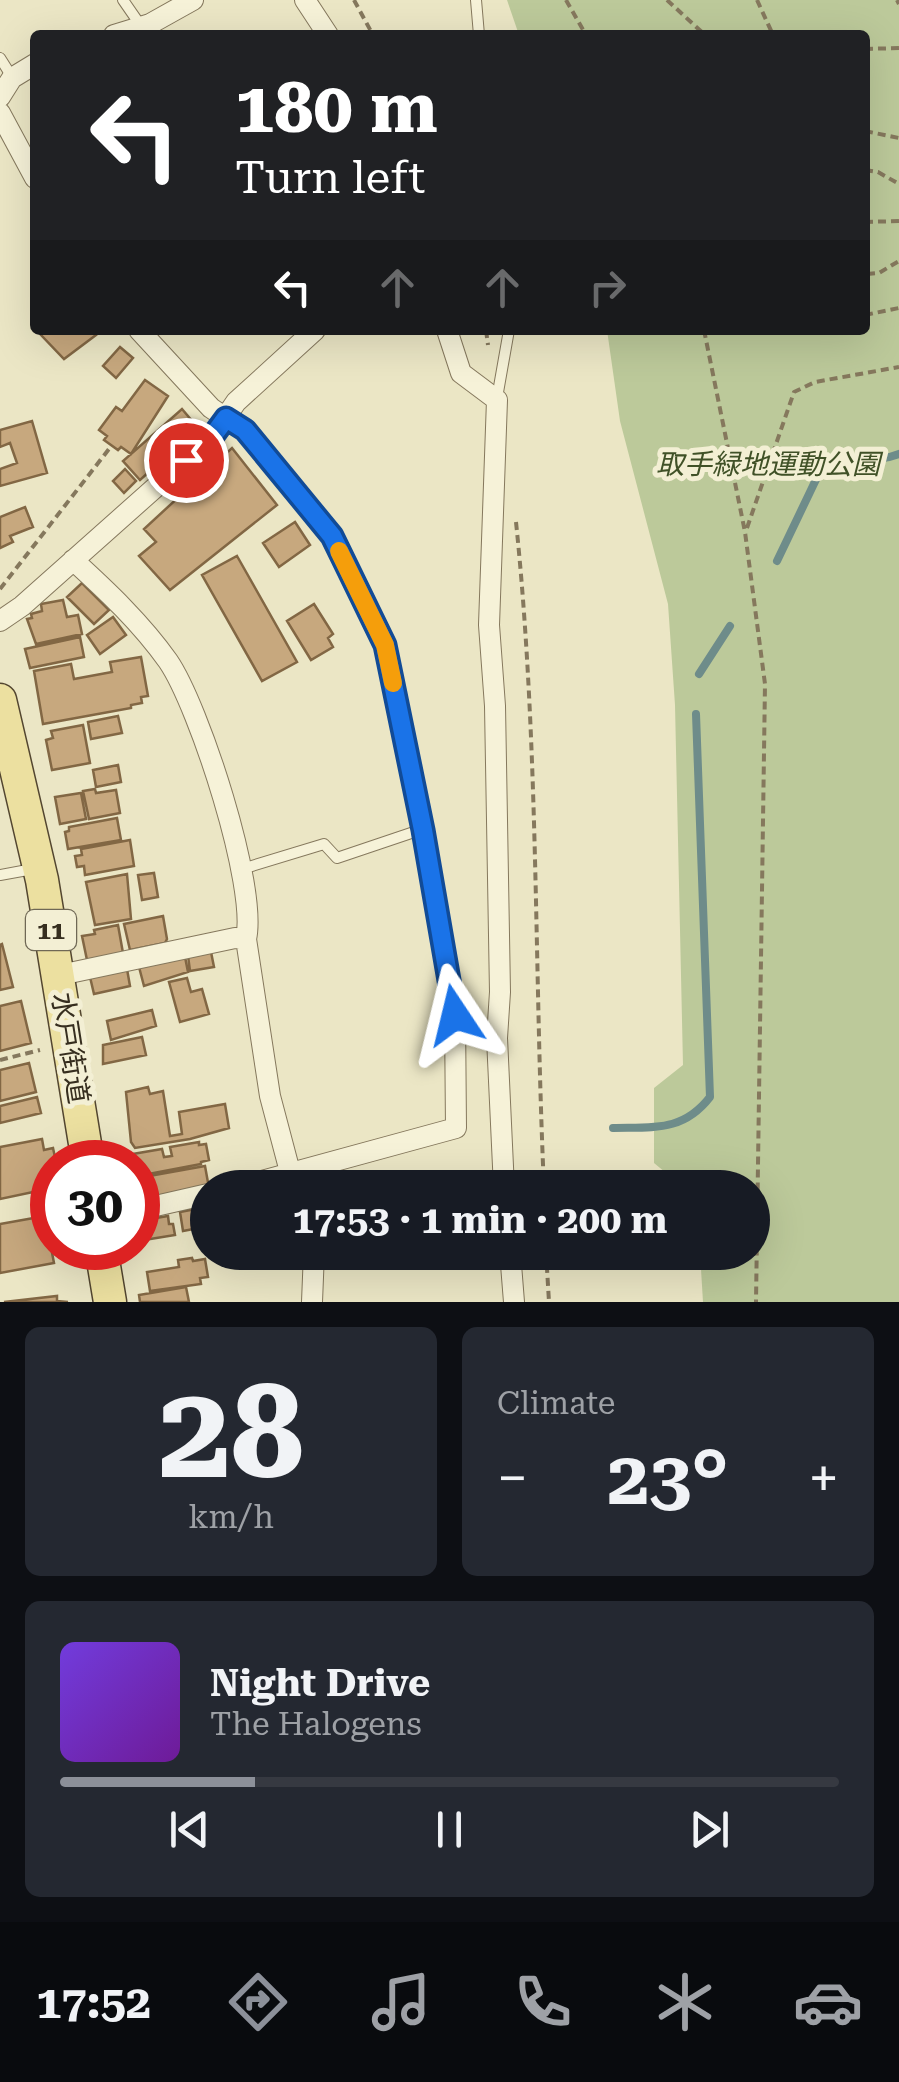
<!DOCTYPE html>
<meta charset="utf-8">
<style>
:root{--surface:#171b24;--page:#242831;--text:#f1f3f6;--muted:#9ea1a6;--line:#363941;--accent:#8c9099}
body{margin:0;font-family:"Roboto Serif","Noto Sans JP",serif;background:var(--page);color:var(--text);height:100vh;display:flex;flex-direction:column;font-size:38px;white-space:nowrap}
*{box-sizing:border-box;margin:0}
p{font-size:32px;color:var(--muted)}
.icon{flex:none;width:55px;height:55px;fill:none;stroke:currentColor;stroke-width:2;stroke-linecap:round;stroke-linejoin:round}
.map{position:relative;height:1302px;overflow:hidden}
.drawer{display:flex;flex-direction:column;gap:25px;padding:25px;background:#0d0f14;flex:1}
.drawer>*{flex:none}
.hud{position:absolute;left:30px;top:30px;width:840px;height:305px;border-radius:10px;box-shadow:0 10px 40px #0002;background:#202124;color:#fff;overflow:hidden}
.speed{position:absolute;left:30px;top:1140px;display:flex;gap:20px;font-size:50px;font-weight:700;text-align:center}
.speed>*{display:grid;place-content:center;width:130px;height:130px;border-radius:50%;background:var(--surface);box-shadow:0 10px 40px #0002;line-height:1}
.speed .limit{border:15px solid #d22;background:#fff;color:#111}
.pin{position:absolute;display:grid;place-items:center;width:85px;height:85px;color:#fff;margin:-42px;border:5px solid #fff;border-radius:50%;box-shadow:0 2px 10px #0007}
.me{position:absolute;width:110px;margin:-55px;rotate:350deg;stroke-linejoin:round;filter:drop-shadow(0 0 8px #0008)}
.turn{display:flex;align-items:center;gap:35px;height:210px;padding:0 40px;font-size:45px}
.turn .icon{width:130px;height:130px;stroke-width:2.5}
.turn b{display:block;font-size:70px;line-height:85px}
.lanes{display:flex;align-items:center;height:95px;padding:0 40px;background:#0003;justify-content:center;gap:50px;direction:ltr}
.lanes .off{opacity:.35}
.big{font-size:75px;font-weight:700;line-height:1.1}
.drawer .widget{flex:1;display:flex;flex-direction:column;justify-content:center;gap:15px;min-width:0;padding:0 35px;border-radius:15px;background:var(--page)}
.drawer .dial{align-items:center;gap:0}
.dial b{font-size:130px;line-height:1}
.song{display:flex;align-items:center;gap:30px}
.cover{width:120px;height:120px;border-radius:15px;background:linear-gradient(135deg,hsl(260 70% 55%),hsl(280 70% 35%))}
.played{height:10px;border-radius:5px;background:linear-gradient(90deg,var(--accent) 25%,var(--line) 25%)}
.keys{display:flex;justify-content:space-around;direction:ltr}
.heat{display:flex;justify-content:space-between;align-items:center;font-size:55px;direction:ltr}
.drawer .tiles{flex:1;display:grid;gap:25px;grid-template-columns:1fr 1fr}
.widget:last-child{grid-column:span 2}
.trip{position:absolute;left:190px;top:1170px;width:580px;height:100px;border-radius:50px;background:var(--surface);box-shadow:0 10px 40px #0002;font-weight:700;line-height:100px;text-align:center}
.tabs{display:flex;height:160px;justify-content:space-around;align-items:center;background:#090b0e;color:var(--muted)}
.tabs .icon{width:70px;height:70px}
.tabs .on{color:var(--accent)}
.tabs b{font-size:45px;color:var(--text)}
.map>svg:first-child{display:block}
</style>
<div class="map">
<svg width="899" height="1302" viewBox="0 0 899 1302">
<rect width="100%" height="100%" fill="#ebe6c5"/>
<!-- green -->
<path fill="#bcc99a" d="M 507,0 L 899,0 L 899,1302 L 703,1302 L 700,1253 L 752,1252 L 752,1188 L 683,1187 L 654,1163 L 654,1088 L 683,1065 L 675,705 L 668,604 L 620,421 L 607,330 L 865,330 L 865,35 L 519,35 Z"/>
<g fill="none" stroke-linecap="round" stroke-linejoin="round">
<!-- stream -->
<path stroke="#6e8c8a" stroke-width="8" d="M 777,561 L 822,467 C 844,451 874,465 899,454
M 699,674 L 730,626
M 613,1128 C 653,1127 683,1132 710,1097 L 696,714"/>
</g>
<!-- building -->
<path fill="#c7a87e" stroke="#826744" stroke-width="2.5" d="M 48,330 L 92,330 L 96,335 L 64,359 L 41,335 Z
M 120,347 L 133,358 L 116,378 L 103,366 Z
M 145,380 L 168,396 L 131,454 L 121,447 L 118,450 L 104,440 L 107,436 L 99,430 L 116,407 L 122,411 Z
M 182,409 L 198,428 L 140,480 L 123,461 Z
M 32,421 L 47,473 L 0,486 L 0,469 L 17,463 L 10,443 L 0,447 L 0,430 Z
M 232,448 L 277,505 L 170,590 L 139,556 L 156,542 L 144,529 Z
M 125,469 L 136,481 L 124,493 L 113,481 Z
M 25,507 L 33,527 L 10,536 L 13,542 L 0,548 L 0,517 Z
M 295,522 L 310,545 L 279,567 L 263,543 Z
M 237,556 L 297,662 L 262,681 L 202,575 Z
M 82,583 L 109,610 L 94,624 L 67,597 Z
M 63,600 L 67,617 L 78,615 L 82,634 L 36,644 L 27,619 L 32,618 L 31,614 L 42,611 L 41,604 Z
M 314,604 L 333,634 L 328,638 L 333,647 L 311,660 L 287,621 Z
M 113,617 L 126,635 L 100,654 L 87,635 Z
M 80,637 L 84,657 L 30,668 L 25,649 Z
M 141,657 L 148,696 L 141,697 L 142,703 L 131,705 L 131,708 L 43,724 L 34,671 L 71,664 L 74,679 L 112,672 L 110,662 Z
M 118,716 L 122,733 L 91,739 L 88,722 Z
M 83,725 L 90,763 L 52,770 L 46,740 L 53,738 L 51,731 Z
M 118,765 L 121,782 L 96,787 L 93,770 Z
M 95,789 L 96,793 L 116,790 L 120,813 L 89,819 L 83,791 Z
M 81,793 L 86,819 L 60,824 L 55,797 Z
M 117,818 L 121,840 L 68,849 L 65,832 L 69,831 L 69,827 Z
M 130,840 L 134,866 L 85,875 L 84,866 L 77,867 L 75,856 L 82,855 L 81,849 Z
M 154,873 L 158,897 L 142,900 L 138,875 Z
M 127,874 L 131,919 L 95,925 L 86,882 Z
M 163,916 L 167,939 L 165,943 L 130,950 L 124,924 Z
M 118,925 L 123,953 L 87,960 L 82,936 L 95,934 L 94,930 Z
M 2,944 L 13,987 L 0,990 L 0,945 Z
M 211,952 L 214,967 L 190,971 L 188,956 Z
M 185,957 L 188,972 L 144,986 L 139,967 Z
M 127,969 L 130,986 L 94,994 L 90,977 Z
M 187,978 L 191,992 L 202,989 L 209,1014 L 180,1022 L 169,982 Z
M 21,1001 L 31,1043 L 0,1051 L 0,1006 Z
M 152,1010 L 156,1026 L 111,1040 L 107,1021 Z
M 142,1037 L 146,1055 L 103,1064 L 103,1045 Z
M 29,1063 L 36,1092 L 0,1101 L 0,1070 Z
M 148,1087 L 150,1094 L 163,1091 L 170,1136 L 182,1134 L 179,1112 L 225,1104 L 229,1128 L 190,1139 L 135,1148 L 131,1142 L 126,1092 Z
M 37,1097 L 41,1113 L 0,1123 L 0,1106 Z
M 42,1139 L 44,1150 L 53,1148 L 56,1162 L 48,1166 L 52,1188 L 0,1199 L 0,1147 Z
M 199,1142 L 199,1145 L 206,1144 L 209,1160 L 201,1162 L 201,1164 L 138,1176 L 138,1162 L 123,1162 L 121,1156 L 162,1149 L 164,1157 L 172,1156 L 170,1147 Z
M 205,1166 L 209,1188 L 138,1201 L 138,1178 Z
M 201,1208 L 204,1227 L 183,1231 L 180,1212 Z
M 45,1216 L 54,1263 L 0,1273 L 0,1224 Z
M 168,1216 L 169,1224 L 173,1224 L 175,1235 L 138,1241 L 138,1221 Z
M 192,1258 L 193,1261 L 205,1259 L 208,1277 L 200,1278 L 201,1284 L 150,1291 L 147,1272 L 179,1267 L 178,1260 Z
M 186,1287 L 189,1302 L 140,1302 L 139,1295 Z
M 57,1296 L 57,1301 L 68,1302 L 4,1302 Z"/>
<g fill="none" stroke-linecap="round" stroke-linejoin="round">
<!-- service casing -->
<g stroke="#85785d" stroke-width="12">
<path id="service" d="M 123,0 L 141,26
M 476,0 L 479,35
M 0,58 L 12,77
M 497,398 L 509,330
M 242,869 L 324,844 L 337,858 L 423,829
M 0,875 L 33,869"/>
</g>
<!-- minor casing -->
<g stroke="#85785d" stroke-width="22">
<path id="minor" d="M 305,0 L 328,35
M 114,35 L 150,24 L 193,0
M 0,97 L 12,78 L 35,64
M 0,113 L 35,178
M 139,330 L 211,408 L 245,431 L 332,537 L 385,645 L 423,829 L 455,1015 L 456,1128 L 236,1188
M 447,330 L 461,373 L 497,400 L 489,625 L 495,706 L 500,992 L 497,1038 L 504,1188
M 73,560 C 107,591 141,623 168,661 C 199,706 258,887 246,939 L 270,1096 L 289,1168 L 305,1188
M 0,621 L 22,606 L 212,437 L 236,402 L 315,330
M 60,975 L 235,938 L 246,939
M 455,1015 L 497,1038
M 138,1210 L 208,1194
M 510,1252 L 514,1302
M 312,1302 L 314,1252"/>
</g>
<!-- primary casing -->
<g stroke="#534630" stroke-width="35">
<path id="primary" d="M 0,700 L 42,880 L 88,1162
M 101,1248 L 110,1302"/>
</g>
<!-- path -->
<path stroke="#85785d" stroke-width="4" stroke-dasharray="8 5" stroke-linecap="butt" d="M 354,0 L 373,35
M 566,0 L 586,35
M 667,0 L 705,35
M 757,0 L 773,35
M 897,0 L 899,4
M 865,49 L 899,48
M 865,131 L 899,138
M 865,170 L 878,172 L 899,184
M 865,222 L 899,221
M 867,274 L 879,273 L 899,261
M 865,286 L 866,130
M 865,315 L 899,308
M 486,330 L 488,345
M 704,330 L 745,532 L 765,684 L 756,1302
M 516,522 C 539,743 534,966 544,1188
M 747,528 L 794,392 L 815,382 L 899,367
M 0,589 L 109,449
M 0,1060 L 40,1050
M 546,1252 L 549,1302"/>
<!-- service -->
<use href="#service" stroke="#f6f2d8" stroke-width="10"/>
<!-- minor -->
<use href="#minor" stroke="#f6f2d8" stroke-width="20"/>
<!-- primary -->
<use href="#primary" stroke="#ece0a0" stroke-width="32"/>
</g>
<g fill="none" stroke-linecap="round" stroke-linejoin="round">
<!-- route casing -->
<g stroke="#114b97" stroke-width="25">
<path id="route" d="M 186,460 L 212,437 L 226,418 L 245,430 L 332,536 L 385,645 L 423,830 L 455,1015"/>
</g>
<!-- route -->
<use href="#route" stroke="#1a73e8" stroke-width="18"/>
<!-- slow -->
<path stroke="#f59e0b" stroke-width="18" d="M 339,551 L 385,645 L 393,683"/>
</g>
<g text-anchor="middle" stroke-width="10" stroke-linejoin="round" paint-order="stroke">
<!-- shield labels -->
<rect fill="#f3efd4" stroke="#6f6855" stroke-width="2.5" x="26" y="910" width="50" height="40" rx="8"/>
<g font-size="25" font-weight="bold" fill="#362e1f">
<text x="51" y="939">11</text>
</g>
<!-- park labels -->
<g font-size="28" font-style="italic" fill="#405127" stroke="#f3efd4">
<text x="768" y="474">取手緑地運動公園</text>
</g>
<!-- street labels -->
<g font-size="28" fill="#362e1f" stroke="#f3efd4">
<text transform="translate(71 1048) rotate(81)" y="10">水戸街道</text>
</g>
</g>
</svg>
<div class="speed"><div class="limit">30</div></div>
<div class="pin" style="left:186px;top:460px;background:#d93025"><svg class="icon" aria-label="arrive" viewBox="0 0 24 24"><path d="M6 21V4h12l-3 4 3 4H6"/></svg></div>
<svg class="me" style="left:455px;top:1015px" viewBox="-20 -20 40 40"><path d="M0-17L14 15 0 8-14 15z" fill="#1a73e8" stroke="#fff" stroke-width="4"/></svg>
<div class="trip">17:53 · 1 min · 200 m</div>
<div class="hud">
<div class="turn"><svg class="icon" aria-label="left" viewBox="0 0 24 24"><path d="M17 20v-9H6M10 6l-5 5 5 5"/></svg><div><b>180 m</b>Turn left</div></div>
<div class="lanes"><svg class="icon" aria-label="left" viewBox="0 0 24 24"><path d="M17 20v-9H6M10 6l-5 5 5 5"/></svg><svg class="icon off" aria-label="ahead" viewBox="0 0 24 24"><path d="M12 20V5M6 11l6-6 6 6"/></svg><svg class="icon off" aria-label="ahead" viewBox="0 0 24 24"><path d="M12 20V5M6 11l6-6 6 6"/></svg><svg class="icon off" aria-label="right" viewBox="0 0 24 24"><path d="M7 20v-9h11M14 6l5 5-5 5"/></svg></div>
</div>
</div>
<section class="drawer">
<div class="tiles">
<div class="widget dial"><b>28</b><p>km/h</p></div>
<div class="widget"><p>Climate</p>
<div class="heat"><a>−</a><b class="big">23°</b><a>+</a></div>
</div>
<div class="widget">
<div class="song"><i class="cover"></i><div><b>Night Drive</b><p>The Halogens</p></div></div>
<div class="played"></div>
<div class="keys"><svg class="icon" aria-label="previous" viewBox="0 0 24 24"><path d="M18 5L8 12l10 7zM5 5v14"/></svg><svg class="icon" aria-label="pause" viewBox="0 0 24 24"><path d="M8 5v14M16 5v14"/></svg><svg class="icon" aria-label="next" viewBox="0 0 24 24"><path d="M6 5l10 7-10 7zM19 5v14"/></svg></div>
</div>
</div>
</section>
<nav class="tabs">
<b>17:52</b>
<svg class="icon on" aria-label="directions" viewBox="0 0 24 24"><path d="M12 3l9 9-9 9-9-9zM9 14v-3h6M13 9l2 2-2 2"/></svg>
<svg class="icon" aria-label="music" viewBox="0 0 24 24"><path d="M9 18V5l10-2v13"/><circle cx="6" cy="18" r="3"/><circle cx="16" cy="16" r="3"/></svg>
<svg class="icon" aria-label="phone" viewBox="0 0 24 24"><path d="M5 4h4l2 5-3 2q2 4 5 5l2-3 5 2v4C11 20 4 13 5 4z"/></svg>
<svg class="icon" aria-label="climate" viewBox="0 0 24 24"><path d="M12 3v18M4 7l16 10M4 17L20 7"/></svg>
<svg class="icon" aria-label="car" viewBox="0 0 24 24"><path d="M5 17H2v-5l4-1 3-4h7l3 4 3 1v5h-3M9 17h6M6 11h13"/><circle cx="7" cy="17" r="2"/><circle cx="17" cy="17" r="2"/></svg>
</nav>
